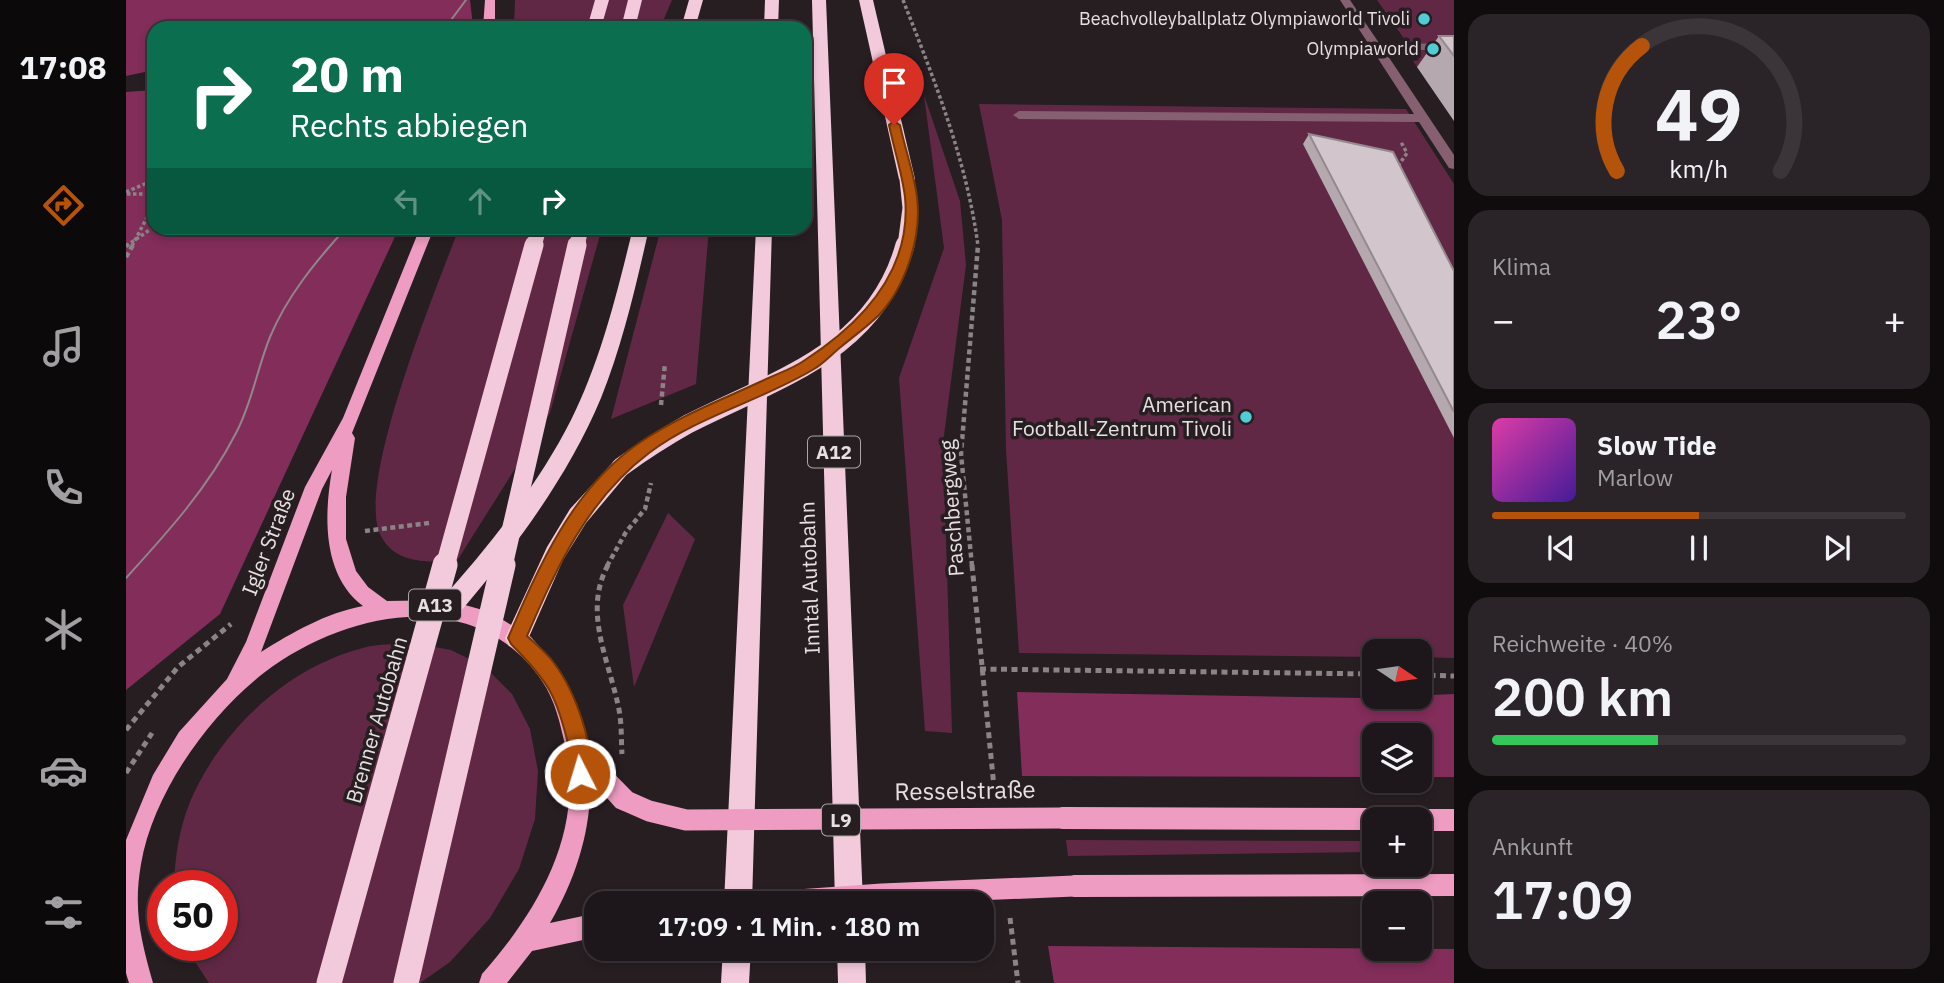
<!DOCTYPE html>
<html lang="de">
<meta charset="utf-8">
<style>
:root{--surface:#1d161a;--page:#2a2327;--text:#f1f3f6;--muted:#a09fa2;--line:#3b3539;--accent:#b45309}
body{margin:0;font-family:"IBM Plex Sans",sans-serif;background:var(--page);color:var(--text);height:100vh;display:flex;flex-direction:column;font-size:26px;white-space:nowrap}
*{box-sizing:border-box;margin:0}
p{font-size:23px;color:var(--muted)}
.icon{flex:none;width:38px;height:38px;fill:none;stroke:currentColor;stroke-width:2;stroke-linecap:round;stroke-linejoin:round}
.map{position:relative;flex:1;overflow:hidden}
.details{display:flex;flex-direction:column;gap:14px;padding:14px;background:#100c0e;width:490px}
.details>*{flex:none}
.hud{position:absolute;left:21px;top:21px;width:665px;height:214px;border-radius:21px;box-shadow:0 4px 10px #0003,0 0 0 2px var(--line);background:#0b6e4f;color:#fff;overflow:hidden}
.needle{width:46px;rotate:103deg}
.controls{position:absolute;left:1236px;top:639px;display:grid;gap:14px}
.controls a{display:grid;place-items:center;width:70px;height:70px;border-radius:14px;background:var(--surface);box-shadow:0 4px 10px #0003,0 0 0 2px var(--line);font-size:35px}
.speed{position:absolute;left:21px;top:870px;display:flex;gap:14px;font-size:35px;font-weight:700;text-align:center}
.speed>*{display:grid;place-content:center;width:91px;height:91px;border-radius:50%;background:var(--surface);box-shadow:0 4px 10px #0003,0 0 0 2px var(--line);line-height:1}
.speed .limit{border:10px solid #d22;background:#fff;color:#111}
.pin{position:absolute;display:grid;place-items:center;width:60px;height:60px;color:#fff;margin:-72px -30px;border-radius:50% 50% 50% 0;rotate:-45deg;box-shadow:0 0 7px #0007}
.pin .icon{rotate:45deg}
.me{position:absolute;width:77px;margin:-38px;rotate:355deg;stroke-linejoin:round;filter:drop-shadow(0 0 5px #0008)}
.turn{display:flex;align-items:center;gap:24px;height:147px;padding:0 28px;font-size:32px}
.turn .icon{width:91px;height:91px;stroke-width:2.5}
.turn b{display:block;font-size:49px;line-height:60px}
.lanes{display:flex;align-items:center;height:66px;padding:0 28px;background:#0003;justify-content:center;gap:35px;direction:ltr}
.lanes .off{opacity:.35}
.big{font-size:52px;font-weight:600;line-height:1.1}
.details .tile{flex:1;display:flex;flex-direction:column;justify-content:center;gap:10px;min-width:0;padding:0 24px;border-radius:21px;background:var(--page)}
.details .dial{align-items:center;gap:0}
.dial svg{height:182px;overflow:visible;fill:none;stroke:var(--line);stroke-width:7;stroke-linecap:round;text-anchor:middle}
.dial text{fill:var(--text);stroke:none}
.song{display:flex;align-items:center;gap:21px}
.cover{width:84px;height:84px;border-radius:10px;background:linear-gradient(135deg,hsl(320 70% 55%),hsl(260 70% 35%))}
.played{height:7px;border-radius:4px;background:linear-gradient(90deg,var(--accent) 50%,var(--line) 50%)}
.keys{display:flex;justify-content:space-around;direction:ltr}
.heat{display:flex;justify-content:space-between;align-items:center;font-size:38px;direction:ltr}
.charge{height:10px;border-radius:5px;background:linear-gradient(90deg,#34c759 40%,var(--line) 0)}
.trip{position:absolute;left:458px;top:891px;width:410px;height:70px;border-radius:21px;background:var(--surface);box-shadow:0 4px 10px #0003,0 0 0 2px var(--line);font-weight:600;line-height:70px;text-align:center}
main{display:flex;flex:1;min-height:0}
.tabs{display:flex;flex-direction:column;width:126px;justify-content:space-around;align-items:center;background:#0c090a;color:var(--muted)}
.tabs .icon{width:49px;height:49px}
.tabs .on{color:var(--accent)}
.tabs b{font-size:32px;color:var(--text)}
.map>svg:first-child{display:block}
</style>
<main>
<nav class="tabs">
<b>17:08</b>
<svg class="icon on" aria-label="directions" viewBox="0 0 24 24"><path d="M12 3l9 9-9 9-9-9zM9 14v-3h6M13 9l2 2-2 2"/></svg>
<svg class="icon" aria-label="music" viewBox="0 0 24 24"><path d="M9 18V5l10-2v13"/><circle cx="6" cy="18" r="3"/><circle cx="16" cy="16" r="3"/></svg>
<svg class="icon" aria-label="phone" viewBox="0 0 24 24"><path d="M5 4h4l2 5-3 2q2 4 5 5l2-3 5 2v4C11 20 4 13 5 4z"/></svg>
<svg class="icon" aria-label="climate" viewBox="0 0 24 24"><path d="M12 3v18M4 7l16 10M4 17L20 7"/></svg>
<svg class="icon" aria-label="car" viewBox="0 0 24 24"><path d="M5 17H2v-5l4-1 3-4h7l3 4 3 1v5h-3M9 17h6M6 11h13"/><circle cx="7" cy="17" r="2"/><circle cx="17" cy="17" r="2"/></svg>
<svg class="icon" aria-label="filters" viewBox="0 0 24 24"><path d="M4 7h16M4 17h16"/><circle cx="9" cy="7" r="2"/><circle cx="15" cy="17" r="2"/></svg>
</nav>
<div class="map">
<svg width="1328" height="983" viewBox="0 0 1328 983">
<rect width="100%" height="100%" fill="#271e22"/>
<!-- green -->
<path fill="#612845" d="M 389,0 L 546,0 L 534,28 L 388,28 Z
M 1251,0 L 1328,0 L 1328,121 L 1287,61 L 1293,60 Z
M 798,95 L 834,201 L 840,265 L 817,443 L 826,733 L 799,731 L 773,378 L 818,248 Z
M 853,104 L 1280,109 L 1328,184 L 1328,658 L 1293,657 L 1293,651 L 1248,651 L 1248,657 L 893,653 L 880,449 L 876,220 Z
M 333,228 L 476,228 L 424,413 L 331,561 C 303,562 270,565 255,536 C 228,485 312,285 333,228 Z
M 535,228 L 583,228 L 570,384 L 485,419 Z
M 542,513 L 569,539 L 508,687 L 497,605 Z
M 287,643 L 325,650 L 359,667 L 386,694 L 404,729 L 412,771 L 409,819 L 393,869 L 364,918 L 324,962 L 294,983 L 83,983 L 58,945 L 96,945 L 96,886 L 48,886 C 49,857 53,829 64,802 C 95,728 166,663 245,646 C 258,644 273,644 287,643 Z
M 940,840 L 1248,841 L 1248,852 L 942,856 Z"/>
<!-- forest -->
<path fill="#822d5a" d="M 0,0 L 344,0 L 347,26 L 341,28 L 342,21 L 332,20 L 327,28 L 28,28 L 28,70 L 0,76 Z
M 28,90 L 28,228 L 273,228 L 94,614 L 0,690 L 0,92 Z
M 891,692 L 1236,698 L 1328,694 L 1328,777 L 1293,777 L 1293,735 L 1248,735 L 1248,777 L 896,776 Z
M 922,946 L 1328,949 L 1328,983 L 928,983 Z"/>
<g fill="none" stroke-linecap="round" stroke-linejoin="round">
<!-- path-far2 -->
<path stroke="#8b8487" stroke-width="3.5" stroke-dasharray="3.5 2.5" stroke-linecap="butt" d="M 777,0 C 808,79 841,161 852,246
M 1272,166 L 1281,153 L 1275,142
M 0,192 L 28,180
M 1,194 L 28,194
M 0,246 L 28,227
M 6,246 L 28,204"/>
<!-- path-far1 -->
<path stroke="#8b8487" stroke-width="4.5" stroke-dasharray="5 3.5" stroke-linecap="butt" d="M 0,246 L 2,245
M 0,257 L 7,245
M 535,405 L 539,363
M 239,531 L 303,523
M 481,566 L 500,532 L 519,509 L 525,483
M 846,566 L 835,454 L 852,245"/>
<!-- path -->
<path stroke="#8b8487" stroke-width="5" stroke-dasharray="6 4.5" stroke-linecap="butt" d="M 482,565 C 457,611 482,658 492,705 C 496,721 495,738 496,754
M 846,565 L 868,787
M 854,669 L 1248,674
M 1293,675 L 1328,676
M 0,730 L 52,667 L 105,624
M 0,773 L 26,733
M 884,918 L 892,983"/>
<!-- minor -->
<path fill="#865f70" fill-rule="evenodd" d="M 1214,0 L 1224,0 L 1253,43 L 1328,44 L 1328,50 L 1258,50 L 1328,155 L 1328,169 L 1323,168 L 1293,122 L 893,119 L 887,115 L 893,111 L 1288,114 Z"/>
<!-- major -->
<path fill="#ee9cc1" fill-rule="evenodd" d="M 359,0 L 369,0 L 369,28 L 357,28 Z
M 294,228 L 308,228 L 226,433 L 229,438 L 220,497 L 220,539 L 230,571 L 242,587 L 261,601 L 321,600 L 364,612 L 405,637 L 432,668 L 452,712 L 461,746 L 506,792 L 509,800 L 506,808 L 498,811 L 490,808 L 464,779 C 466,830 449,880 424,923 L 471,913 L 471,937 L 406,951 L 381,983 L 353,983 L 356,974 C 411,912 459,832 439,745 C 434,723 429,700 416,681 C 350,584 221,610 139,672 C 83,715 27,793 15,864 C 7,910 15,940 27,983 L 3,983 L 0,973 L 0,840 L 27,775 L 53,732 L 101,679 L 120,642 L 179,487 L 217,418 ZM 206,470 C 198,515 196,575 237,606 C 200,613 167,632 135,652 L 196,489 Z
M 936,807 L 1248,808 L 1256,811 L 1259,819 L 1248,819 L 1248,830 L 936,829 L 928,826 L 925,818 L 928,810 Z
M 1293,809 L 1328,809 L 1328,831 L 1293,831 L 1293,819 L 1282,819 L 1285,812 Z
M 1328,874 L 1328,896 L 948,897 L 940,894 L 937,886 L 940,878 L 948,875 Z"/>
<!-- highway -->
<path fill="#f3cadb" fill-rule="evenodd" d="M 469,0 L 483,0 L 475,28 L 461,28 Z
M 502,0 L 516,0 L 509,28 L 495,28 Z
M 563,0 L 577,0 L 569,28 L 555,28 Z
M 639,0 L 653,0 L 652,28 L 638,28 Z
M 686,0 L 700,0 L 737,903 L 709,903 Z
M 733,0 L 747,0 L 789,179 L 787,183 L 781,184 L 773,179 Z
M 507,228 L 523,228 C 510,286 497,343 475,398 C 441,479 387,550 330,617 L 322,620 L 314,617 L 311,609 L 314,601 C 363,546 411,487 445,420 C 475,360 491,293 507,228 Z
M 630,228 L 646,228 L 626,903 L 598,903 Z
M 495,458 L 502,461 L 505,467 L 502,473 L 460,523 L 437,560 L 399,646 L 391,649 L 383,646 L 379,638 L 421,547 L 444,509 L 488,461 Z
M 597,948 L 625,948 L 623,983 L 595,983 Z
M 711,948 L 739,948 L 740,983 L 712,983 Z"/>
<!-- tram -->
<path stroke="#8f878a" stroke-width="2" d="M 319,28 L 340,0
M 0,578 C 41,533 82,488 110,433 C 126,403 131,369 144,337 C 161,296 190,261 220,228"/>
<!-- major-bridge -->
<path stroke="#ee9cc1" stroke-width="21" d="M 498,800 L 523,811 L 560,820 L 936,818
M 631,903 L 756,894 L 948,886"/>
<!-- highway-bridge-far2 -->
<path stroke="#f3cadb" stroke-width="15" d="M 408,246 L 413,228
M 451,246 L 455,228
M 779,246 L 784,208 L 781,179"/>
<!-- highway-bridge-far1 -->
<path stroke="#f3cadb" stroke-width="19" d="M 495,467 C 517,451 539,437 562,424 C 650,379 750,352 779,245
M 319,566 L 408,245
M 377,566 L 451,245"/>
<!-- highway-bridge -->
<path stroke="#f3cadb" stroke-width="25" d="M 203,983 L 319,565
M 280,983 L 377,565"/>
</g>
<!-- wall -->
<path fill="#b5a9af" d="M 1313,36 L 1328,36 L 1328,121 L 1291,67 Z
M 1183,134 L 1328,271 L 1328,438 L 1177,144 Z"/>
<!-- building -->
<path fill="#d2c5cb" stroke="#938a8e" stroke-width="2" d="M 1313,36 L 1328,36 L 1328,56 Z
M 1183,134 L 1267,152 L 1328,271 L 1328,412 Z"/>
<!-- route -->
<path fill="#b45309" stroke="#753606" stroke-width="2" d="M 768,121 L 774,125 C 779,149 788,173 791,197 C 796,236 780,286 753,315 C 742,326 728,336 716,346 C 707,353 698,363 688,369 C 635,401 572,416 523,453 C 461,500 431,567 401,636 C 410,644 421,653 428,663 C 447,688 473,751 461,781 L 454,784 L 447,781 C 442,770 446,759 443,748 C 431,696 423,682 385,644 L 382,638 C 413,566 446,489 513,443 C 551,417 595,400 636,381 C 650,374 667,369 679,360 C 736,323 786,270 779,197 C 776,173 768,149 763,125 Z"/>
<!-- markers -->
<g fill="#51ccd4" stroke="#271e22" stroke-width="2.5">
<circle cx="1298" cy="19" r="7"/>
<circle cx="1307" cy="49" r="7"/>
<circle cx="1120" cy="417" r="7"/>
</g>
<g text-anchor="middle" stroke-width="7" stroke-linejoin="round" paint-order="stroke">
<!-- far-poi labels -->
<g font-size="18" fill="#e6e0e2" stroke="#271e22" text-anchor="end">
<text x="1284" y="25">Beachvolleyballplatz Olympiaworld Tivoli</text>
<text x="1293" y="55">Olympiaworld</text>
</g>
<!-- shield labels -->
<g fill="#271e22" stroke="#ada6a8" stroke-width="2">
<rect x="682" y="436.5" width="52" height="31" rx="5"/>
<rect x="283" y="589.5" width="52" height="31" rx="5"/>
<rect x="696" y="804.5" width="38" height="31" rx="5"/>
</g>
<g font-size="19" font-weight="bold" fill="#e6e0e2">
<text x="708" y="459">A12</text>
<text x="309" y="612">A13</text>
<text x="715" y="827">L9</text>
</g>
<!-- poi labels -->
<g font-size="21" fill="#e6e0e2" stroke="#271e22" text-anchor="end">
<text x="1106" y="412">American<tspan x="1106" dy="24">Football-Zentrum Tivoli</tspan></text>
</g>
<!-- street labels -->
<g font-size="21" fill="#e6e0e2" stroke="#271e22">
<text transform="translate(826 508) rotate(-94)" y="7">Paschbergweg</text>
<text transform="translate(143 542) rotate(-69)" y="7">Igler Straße</text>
<text transform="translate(684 578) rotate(-92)" y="7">Inntal Autobahn</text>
<text transform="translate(251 720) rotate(-74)" y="7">Brenner Autobahn</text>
</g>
<!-- near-street labels -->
<g font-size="24" fill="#e6e0e2" stroke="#271e22">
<text transform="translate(839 791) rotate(-1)" y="8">Resselstraße</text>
</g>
</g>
</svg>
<div class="controls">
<a><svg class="needle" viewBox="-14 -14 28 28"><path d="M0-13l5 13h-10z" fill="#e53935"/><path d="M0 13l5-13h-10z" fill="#a09fa2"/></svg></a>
<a><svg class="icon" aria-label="layers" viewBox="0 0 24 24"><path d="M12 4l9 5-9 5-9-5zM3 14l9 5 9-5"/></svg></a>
<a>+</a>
<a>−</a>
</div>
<div class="speed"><div class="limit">50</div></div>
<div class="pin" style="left:768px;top:125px;background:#d93025"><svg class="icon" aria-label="arrive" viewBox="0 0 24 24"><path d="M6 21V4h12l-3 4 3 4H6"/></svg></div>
<svg class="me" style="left:454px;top:774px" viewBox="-20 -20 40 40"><circle r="17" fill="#b45309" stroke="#fff" stroke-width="3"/><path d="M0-11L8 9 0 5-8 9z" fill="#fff"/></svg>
<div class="trip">17:09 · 1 Min. · 180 m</div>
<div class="hud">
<div class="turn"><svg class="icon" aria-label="right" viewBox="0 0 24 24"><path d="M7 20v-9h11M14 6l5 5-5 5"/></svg><div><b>20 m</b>Rechts abbiegen</div></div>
<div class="lanes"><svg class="icon off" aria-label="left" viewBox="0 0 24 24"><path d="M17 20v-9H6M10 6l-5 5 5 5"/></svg><svg class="icon off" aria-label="ahead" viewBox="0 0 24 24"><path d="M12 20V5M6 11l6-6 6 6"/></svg><svg class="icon" aria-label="right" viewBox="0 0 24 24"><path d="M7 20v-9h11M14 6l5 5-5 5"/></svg></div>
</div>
</div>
<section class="details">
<div class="tile dial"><svg viewBox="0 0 100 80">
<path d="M14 69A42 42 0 1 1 86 69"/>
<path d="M14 69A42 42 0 0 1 25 14" stroke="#b45309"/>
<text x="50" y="56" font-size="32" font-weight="700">49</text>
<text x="50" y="72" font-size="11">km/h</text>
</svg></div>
<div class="tile"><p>Klima</p>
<div class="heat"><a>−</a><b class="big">23°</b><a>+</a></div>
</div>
<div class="tile">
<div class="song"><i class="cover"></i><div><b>Slow Tide</b><p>Marlow</p></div></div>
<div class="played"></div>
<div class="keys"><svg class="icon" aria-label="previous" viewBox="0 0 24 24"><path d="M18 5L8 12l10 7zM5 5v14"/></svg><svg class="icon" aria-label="pause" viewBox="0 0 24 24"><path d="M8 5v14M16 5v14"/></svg><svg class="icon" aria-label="next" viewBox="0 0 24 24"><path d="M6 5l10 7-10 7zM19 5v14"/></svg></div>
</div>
<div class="tile"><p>Reichweite · 40%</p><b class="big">200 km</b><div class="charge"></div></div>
<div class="tile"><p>Ankunft</p><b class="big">17:09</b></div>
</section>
</main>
